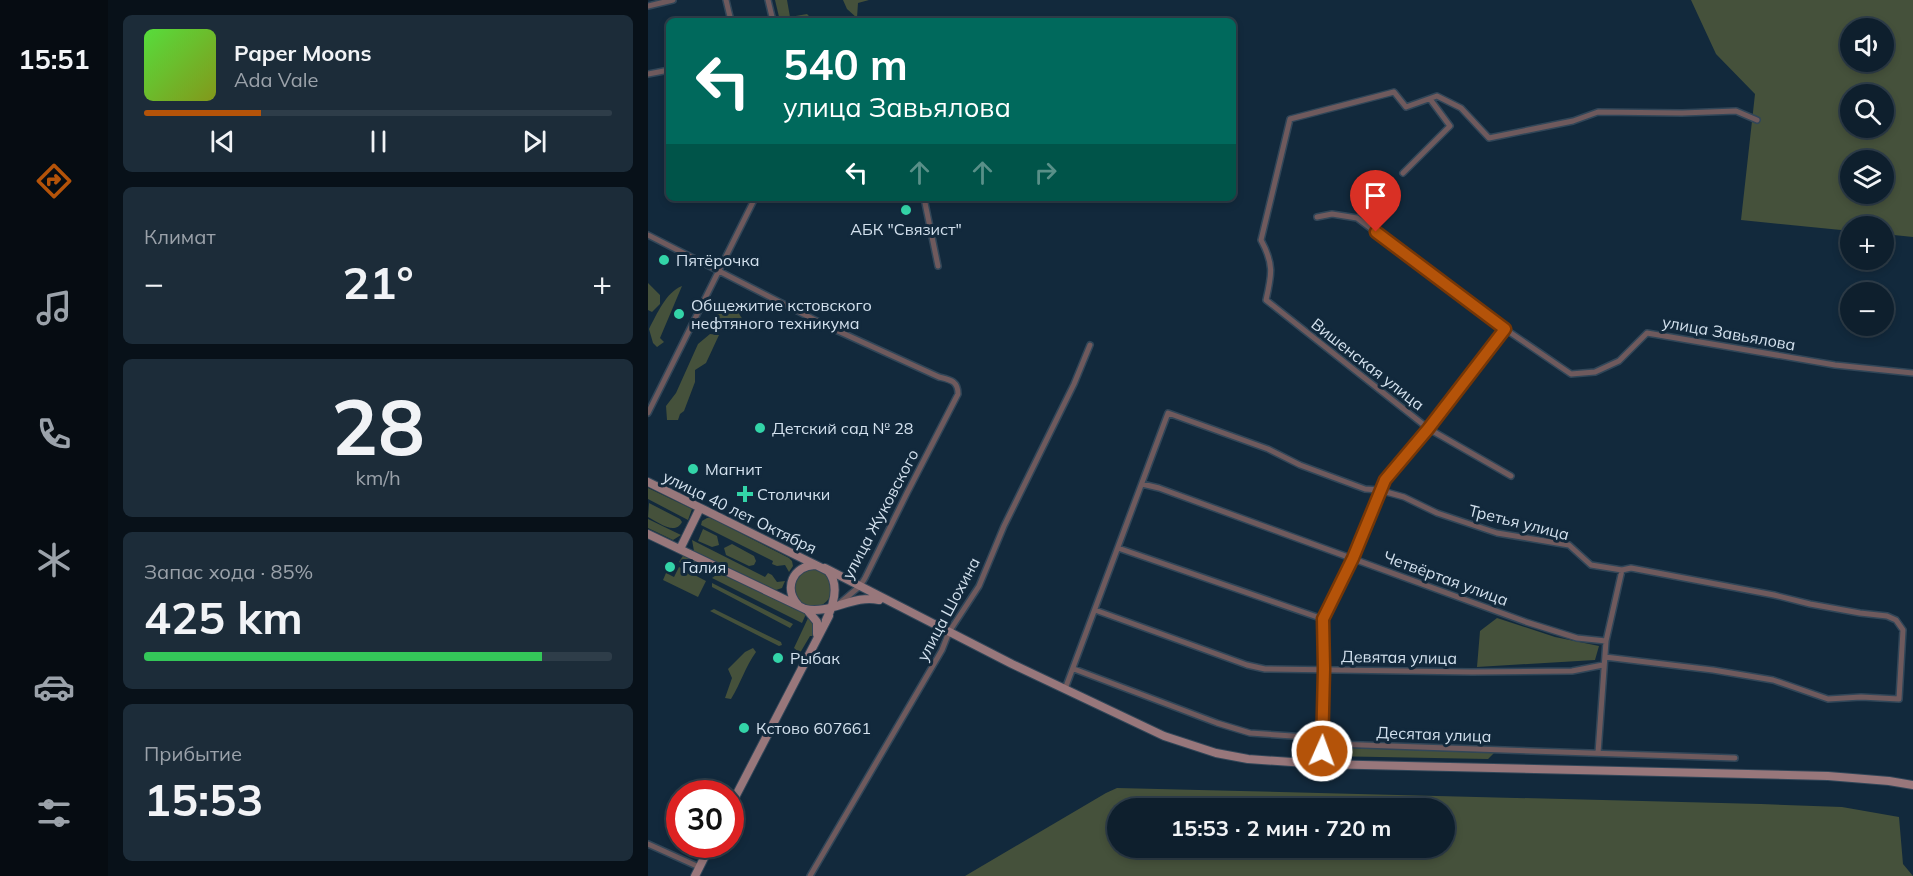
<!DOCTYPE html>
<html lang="ru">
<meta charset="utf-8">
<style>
:root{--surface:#0e1f2d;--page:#1c2c39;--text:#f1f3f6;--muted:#9ba2aa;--line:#2e3d49;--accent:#b45309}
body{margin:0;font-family:Mulish,sans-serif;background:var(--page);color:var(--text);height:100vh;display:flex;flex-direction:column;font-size:22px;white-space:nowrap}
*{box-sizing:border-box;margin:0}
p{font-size:20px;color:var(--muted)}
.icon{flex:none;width:33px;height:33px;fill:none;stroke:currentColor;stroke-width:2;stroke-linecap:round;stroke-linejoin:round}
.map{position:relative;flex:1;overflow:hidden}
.drawer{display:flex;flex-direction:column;gap:15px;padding:15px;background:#081119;width:540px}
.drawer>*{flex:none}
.hud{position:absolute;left:18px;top:18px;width:570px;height:183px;border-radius:9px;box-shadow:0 3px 9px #0003,0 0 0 2px var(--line);background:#00695c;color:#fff;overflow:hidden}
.controls{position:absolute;left:1192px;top:18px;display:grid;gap:12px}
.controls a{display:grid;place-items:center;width:54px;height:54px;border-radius:50%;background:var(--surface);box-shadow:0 3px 9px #0003,0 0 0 2px var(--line);font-size:30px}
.speed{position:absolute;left:18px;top:780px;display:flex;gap:12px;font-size:30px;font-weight:700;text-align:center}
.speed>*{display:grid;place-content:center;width:78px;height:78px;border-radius:50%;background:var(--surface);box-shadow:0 3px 9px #0003,0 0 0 2px var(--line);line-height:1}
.speed .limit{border:9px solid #d22;background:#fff;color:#111}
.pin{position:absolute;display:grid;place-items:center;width:51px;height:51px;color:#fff;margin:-62px -26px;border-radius:50% 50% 50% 0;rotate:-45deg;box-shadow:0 0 6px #0007}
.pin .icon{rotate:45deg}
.me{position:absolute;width:66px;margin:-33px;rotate:2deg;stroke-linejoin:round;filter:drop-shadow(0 0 4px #0008)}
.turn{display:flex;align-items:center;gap:21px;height:126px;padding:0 18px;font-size:27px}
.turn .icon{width:78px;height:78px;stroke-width:2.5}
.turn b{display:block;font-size:42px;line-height:51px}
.lanes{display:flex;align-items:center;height:57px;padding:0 18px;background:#0003;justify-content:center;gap:30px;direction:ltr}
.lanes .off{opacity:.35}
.big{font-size:45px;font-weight:700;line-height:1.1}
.drawer .card{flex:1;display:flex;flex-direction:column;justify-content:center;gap:9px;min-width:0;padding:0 21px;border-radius:9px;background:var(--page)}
.drawer .dial{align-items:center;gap:0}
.dial b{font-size:78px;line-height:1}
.song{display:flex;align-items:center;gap:18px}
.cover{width:72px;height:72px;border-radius:9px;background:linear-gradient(135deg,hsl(110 70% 55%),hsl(70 70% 35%))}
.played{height:6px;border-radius:3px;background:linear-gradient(90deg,var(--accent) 25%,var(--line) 25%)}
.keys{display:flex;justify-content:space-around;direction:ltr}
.heat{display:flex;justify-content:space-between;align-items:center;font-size:33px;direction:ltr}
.charge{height:9px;border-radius:4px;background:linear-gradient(90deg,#34c759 85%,var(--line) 0)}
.trip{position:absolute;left:459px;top:798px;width:348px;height:60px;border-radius:30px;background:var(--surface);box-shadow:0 3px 9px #0003,0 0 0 2px var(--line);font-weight:700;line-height:60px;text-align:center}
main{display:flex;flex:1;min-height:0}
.menu{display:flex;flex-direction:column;width:108px;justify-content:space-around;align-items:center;background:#060c12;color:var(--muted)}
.menu .icon{width:42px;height:42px}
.menu .active{color:var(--accent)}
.menu b{font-size:27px;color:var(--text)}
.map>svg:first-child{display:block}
</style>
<main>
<nav class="menu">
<b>15:51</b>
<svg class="icon active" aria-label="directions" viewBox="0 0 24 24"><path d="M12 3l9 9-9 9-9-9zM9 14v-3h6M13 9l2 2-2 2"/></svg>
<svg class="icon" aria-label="music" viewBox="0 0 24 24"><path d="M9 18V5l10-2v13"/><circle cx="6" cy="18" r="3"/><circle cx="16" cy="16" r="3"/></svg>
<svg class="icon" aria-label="phone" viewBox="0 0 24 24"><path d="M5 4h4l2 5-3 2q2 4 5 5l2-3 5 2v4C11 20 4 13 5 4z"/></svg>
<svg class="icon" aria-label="climate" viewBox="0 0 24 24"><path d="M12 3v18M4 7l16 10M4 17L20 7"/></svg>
<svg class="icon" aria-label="car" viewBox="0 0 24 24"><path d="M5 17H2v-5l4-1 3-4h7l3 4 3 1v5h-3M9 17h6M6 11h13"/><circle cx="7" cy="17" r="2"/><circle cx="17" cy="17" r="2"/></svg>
<svg class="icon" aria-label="filters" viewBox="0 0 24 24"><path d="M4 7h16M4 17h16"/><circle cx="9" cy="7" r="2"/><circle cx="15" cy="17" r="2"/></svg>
</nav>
<section class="drawer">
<div class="card">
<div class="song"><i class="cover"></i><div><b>Paper Moons</b><p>Ada Vale</p></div></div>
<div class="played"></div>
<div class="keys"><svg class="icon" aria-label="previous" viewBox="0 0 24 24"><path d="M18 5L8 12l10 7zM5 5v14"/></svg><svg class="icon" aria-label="pause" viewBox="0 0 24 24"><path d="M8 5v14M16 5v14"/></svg><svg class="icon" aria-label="next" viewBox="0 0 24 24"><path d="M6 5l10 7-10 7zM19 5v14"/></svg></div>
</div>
<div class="card"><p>Климат</p>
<div class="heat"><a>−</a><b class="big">21°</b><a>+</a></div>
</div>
<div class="card dial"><b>28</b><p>km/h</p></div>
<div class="card"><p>Запас хода · 85%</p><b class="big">425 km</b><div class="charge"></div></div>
<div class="card"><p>Прибытие</p><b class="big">15:53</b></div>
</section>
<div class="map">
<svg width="1265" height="876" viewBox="0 0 1265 876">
<rect width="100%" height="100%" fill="#12293c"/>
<!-- green -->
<path fill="#45513b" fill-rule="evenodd" d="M 127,0 L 139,0 L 142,17 L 159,14 L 166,21 L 132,21 Z
M 195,0 L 221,0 L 210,3 L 209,18 L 199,9 Z
M 1043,0 L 1265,0 L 1265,237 L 1236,234 L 1236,226 L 1203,226 L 1203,231 L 1093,220 L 1107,94 L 1068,54 ZM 1203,28 L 1236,28 L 1236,62 L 1203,62 ZM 1203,94 L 1236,94 L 1236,128 L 1203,128 ZM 1203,160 L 1236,160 L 1236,194 L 1203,194 Z
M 0,283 L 12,295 L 12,304 L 4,312 L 0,310 Z
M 34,286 L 12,338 L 16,342 L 9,347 L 5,343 L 1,329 C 9,314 18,292 34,286 Z
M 78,308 L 88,309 L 95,320 L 73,324 L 68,314 L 71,310 Z
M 62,334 L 71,335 L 58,363 L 47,370 L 47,382 L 36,411 L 32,414 L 30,420 L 19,420 L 18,406 L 28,393 L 50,344 Z
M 0,488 L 44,509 L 40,520 L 0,499 Z
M 1,503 L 32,519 L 34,522 C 27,536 10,522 0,517 Z
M 59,518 L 63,518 L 141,558 L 144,561 L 145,566 L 141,572 L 137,565 L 129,566 L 124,564 L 125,561 L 53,525 L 54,521 Z
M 0,519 L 33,535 L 25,540 L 0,528 Z
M 55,529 L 69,536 L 71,545 L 64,547 L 50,541 Z
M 44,540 L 117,577 L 120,573 L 124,575 L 129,582 L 137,581 L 134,588 L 128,590 L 46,551 Z
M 84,544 L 106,556 L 108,561 L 106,565 L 101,566 L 78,555 L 76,548 Z
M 36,554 L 59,566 L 61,574 L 60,576 L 31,562 Z
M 31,567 L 58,581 L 50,597 L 15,580 L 18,573 L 26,577 Z
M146 588a19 19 0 1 1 38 0a19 19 0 1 1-38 0Z
M 71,573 L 158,614 L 154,623 L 64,578 Z
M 64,583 L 145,624 L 142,628 L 64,587 Z
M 66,609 L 133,642 L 134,645 L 131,646 L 62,611 Z
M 161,616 C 166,623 169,628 164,636 L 162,636 L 152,653 L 146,648 Z
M 849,618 L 907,637 L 951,646 L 947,660 L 829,667 L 832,631 Z
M 105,648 L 108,652 C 97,667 93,683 83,699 L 77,698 L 84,678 L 80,669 L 97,652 Z
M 678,747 L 846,753 L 840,759 L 677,756 Z
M 469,788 L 1113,804 L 1194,807 L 1251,817 L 1255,864 L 1265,876 L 317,876 L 458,793 ZM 470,808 L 796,808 L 796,848 L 470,848 Z"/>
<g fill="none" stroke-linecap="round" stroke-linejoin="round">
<!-- street casing -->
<g stroke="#314658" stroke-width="8">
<path id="street" d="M 78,0 L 83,21
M 120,0 L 125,21
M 0,6 L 25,0
M 0,74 L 21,70
M 755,173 L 802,126 L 782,99
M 276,198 L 290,266
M 669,217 L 684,214 L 709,218 L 857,329 L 923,374 L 947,372 L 971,361 L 999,333 L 1187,365 L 1265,373
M 0,235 L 179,326 L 291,377 C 303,380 310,381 310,394 L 259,493 L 217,578 L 212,586 L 192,603
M 0,413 L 107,198
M 863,476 L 781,429 L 618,300 C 624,274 626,264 613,240 L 642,119 L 746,92 L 758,107 L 789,96 L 813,108 L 841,138 L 925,121 L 950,112 L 1034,113 L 1088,111 L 1109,120
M 494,484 L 511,488 L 878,622 L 929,638 L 958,641
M 470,548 L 675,619
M 447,610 L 599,665 L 617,669 L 824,672 L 924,671 L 955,665
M 426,669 L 569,723 L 602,733 L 674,738 L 686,744 L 1087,758
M 417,689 L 520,413 L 620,449 L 652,465 L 717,489 L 731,490 L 756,497 L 789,513 L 849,533 L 921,545 L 943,565 L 974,570 L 983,568 L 1126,595 L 1162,604 L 1212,613 L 1239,616 L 1248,620 L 1255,630 L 1251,699 L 1213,697 L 1180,699 L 1125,680 L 1065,670 L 957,657
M 950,753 L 958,641 L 974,570
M 673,764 L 676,669 L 675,619 L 705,558 L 737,480 L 781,429 L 857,329
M 0,844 L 51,867
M 162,876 L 294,650 L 301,632 L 331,586 L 356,526 L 426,384 L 442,345"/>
</g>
<!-- secondary casing -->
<g stroke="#314658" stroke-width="10">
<path id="secondary" d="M 0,482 L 180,571 C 192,585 186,604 178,620
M 0,534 L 157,609 C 182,615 205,594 231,600
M 32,549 L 52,508
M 177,568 L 364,664 L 516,736 L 568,753 L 600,759 L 673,764 L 1180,776 L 1241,781 L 1265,785
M 150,605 C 135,588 145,566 167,565
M 160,611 L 169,622 L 169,634
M 82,807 L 181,616
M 47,876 L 63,844"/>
</g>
<!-- street -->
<use href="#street" stroke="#6f5a5d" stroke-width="5"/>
<!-- secondary -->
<use href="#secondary" stroke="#98777b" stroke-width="8"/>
</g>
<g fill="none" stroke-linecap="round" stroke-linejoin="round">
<!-- route casing -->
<g stroke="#753606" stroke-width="15">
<path id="route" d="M 674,751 L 676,669 L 675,619 L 705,558 L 737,480 L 780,429 L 857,329 L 728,232"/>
</g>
<!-- route -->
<use href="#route" stroke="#b45309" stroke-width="10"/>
</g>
<!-- markers -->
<g fill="#33d4a8" stroke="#12293c" stroke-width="2">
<circle cx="258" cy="210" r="6"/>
<circle cx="16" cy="260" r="6"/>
<circle cx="31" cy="314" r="6"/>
<circle cx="112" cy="428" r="6"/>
<circle cx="45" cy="469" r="6"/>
<path d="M94 485h6v6h6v6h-6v6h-6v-6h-6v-6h6z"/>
<circle cx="22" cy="567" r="6"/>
<circle cx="130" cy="658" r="6"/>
<circle cx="96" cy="728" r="6"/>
</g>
<g text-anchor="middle" stroke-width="6" stroke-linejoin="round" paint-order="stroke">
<!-- poi labels -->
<g font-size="16" fill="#d3e1ee" stroke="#12293c" text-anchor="start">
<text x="258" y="235" text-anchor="middle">АБК "Связист"</text>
<text x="28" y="266">Пятёрочка</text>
<text x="43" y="311">Общежитие кстовского<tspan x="43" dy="18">нефтяного техникума</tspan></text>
<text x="124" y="434">Детский сад № 28</text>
<text x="57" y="475">Магнит</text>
<text x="109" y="500">Столички</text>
<text x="34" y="573">Галия</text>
<text x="142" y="664">Рыбак</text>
<text x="108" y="734">Кстово 607661</text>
</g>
<!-- street labels -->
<g font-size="16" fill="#d3e1ee" stroke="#12293c">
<text transform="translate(1081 333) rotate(10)" y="6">улица Завьялова</text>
<text transform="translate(720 364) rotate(38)" y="6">Вишенская улица</text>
<text transform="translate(92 512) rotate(26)" y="6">улица 40 лет Октября</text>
<text transform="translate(232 514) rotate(-62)" y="6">улица Жуковского</text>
<text transform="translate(871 522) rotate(14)" y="6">Третья улица</text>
<text transform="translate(798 578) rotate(20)" y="6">Четвёртая улица</text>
<text transform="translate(300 609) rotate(-62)" y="6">улица Шохина</text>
<text transform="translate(751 657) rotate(1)" y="6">Девятая улица</text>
<text transform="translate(786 734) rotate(2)" y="6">Десятая улица</text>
</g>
</g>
</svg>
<div class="controls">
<a><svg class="icon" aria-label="sound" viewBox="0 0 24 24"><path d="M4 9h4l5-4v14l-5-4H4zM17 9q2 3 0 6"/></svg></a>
<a><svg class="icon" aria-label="search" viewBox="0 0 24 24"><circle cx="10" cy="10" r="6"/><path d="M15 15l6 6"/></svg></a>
<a><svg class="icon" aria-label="layers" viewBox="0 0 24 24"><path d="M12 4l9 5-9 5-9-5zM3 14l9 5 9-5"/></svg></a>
<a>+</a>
<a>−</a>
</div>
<div class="speed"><div class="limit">30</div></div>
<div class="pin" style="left:728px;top:232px;background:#d93025"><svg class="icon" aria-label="arrive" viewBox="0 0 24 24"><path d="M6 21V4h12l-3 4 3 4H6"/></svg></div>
<svg class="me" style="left:674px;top:751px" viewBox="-20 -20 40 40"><circle r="17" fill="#b45309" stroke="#fff" stroke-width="3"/><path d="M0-11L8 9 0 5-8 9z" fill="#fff"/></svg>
<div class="trip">15:53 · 2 мин · 720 m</div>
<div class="hud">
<div class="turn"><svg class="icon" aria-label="left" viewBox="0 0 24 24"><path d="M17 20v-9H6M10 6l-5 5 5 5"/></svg><div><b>540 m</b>улица Завьялова</div></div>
<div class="lanes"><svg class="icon" aria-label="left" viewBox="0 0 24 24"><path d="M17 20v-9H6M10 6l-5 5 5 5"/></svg><svg class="icon off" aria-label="ahead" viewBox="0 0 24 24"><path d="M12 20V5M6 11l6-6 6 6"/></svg><svg class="icon off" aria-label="ahead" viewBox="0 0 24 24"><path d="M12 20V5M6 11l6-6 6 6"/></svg><svg class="icon off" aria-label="right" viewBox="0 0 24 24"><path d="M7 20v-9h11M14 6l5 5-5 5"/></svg></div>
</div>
</div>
</main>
